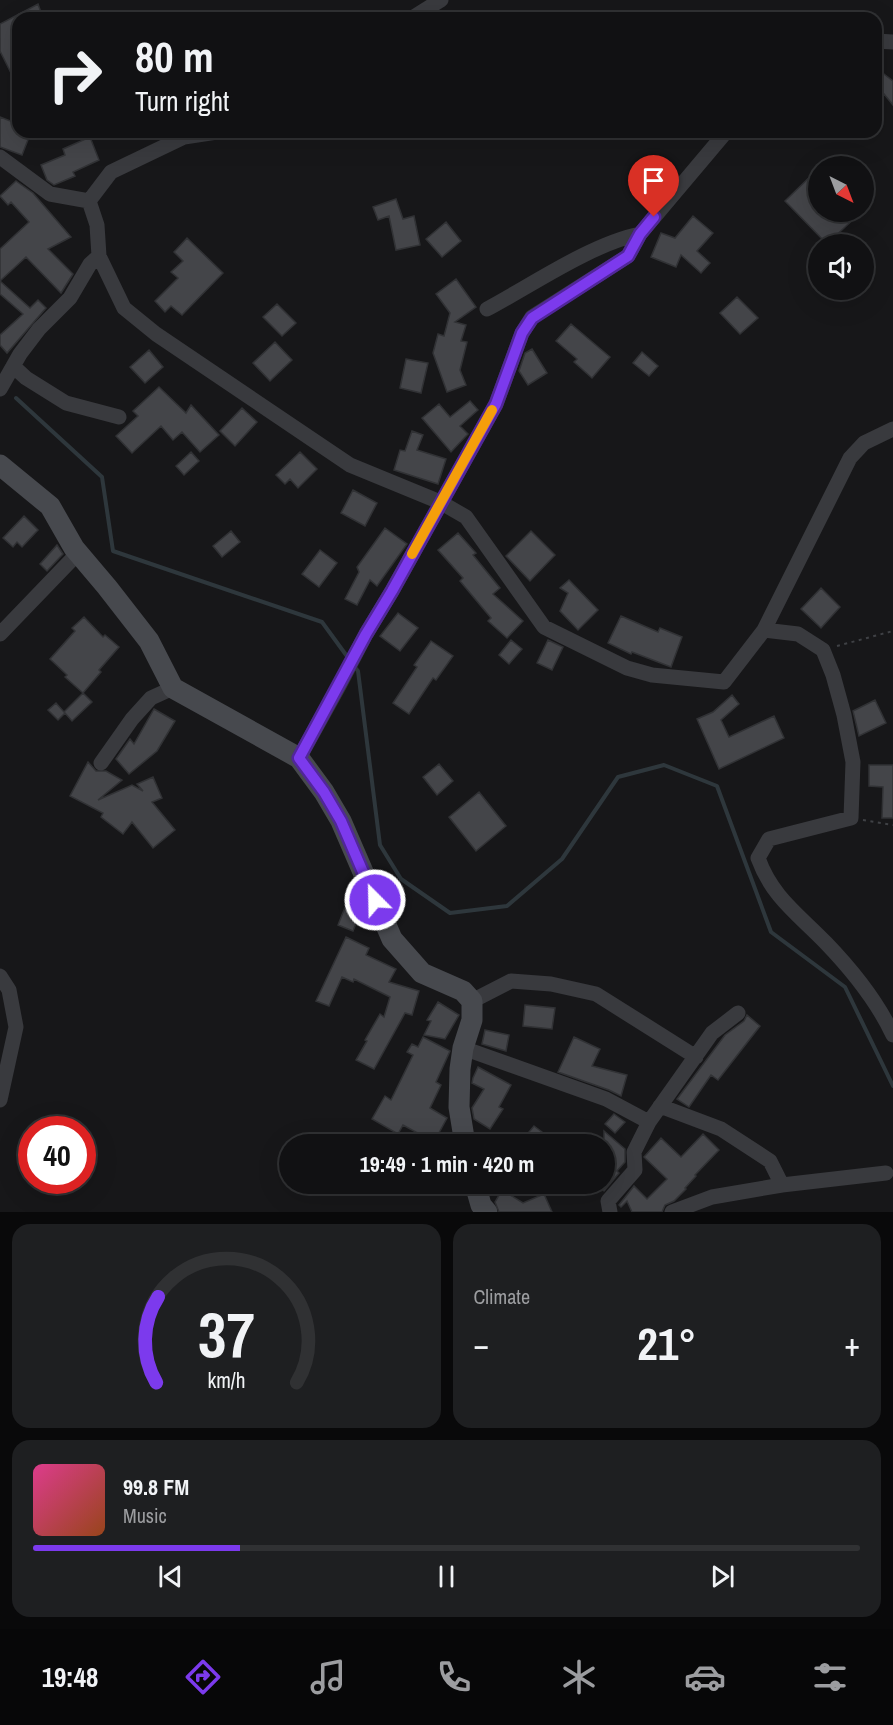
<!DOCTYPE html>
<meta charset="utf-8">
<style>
:root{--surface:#111113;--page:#1e1f21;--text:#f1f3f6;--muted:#9c9da0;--line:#303133;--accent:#7c3aed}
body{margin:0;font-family:"Archivo Narrow",sans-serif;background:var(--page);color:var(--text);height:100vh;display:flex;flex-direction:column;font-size:22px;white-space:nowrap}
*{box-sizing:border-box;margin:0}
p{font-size:20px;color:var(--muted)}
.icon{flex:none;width:33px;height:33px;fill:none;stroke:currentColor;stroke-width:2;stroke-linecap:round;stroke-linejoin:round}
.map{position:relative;height:1212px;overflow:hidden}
.sheet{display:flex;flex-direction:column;gap:12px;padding:12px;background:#09090a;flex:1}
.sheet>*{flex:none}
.top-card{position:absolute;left:12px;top:12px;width:870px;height:126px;border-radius:18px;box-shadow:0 6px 24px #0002,0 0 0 2px var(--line);background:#111113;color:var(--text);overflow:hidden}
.needle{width:39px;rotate:138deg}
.fabs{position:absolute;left:808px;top:156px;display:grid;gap:12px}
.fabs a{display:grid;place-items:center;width:66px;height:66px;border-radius:50%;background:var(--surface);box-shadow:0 6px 24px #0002,0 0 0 2px var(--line);font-size:30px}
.speed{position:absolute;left:18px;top:1116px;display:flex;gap:12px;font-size:30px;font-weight:700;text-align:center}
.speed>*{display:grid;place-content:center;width:78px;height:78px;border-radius:50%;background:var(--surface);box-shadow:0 6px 24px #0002,0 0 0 2px var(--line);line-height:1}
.speed .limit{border:9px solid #d22;background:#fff;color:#111}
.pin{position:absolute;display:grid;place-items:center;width:51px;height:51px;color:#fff;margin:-62px -26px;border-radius:50% 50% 50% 0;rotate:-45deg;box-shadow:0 0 6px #0007}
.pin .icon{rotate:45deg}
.me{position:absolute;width:66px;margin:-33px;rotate:337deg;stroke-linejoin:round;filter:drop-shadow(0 0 4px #0008)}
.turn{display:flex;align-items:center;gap:21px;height:126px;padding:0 24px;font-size:27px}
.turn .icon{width:78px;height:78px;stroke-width:2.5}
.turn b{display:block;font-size:42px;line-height:51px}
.big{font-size:45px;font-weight:700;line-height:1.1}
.sheet .widget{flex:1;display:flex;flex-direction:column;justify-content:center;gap:9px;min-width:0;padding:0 21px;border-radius:18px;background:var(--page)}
.sheet .dial{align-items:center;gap:0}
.dial svg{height:156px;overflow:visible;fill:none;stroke:var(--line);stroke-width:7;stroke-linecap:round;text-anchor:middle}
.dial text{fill:var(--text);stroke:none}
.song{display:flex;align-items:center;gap:18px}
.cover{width:72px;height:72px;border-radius:9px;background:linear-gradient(135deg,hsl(330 70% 55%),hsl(20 70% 35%))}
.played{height:6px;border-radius:3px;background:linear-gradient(90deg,var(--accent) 25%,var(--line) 25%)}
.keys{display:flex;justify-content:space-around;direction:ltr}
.heat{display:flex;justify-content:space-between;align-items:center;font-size:33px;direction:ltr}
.sheet .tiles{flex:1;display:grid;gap:12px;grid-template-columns:1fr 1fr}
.widget:last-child{grid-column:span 2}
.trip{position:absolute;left:279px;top:1134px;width:336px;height:60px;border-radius:30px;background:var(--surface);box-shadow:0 6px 24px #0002,0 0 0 2px var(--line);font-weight:700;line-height:60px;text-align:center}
.tabs{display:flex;height:96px;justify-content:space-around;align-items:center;background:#070708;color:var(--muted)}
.tabs .icon{width:42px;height:42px}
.tabs .active{color:var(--accent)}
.tabs b{font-size:27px;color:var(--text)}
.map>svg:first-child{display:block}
</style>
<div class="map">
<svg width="893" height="1212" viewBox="0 0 893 1212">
<rect width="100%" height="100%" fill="#171719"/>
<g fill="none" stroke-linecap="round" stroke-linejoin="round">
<!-- stream -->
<path stroke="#2e373c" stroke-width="4" d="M 16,398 L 102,477 L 113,551 L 322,622 L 349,659
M 353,665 L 358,671 L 380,845 L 401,879 L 450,913 L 507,906 L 562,859 L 618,777 L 664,765 L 717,786 L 771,932 L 845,987 L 893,1086"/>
</g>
<!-- building -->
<path fill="#444549" stroke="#313235" stroke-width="1.5" d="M 38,4 L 43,18 L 18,18 L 18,87 L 0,51 L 0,24 Z
M 876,68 L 893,81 L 893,105 L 884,94 L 882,97 L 876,92 Z
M 0,117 L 18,124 L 18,132 L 31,132 L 22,155 L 0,147 Z
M 90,137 L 99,160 L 73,172 L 75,176 L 54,185 L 47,180 L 41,165 L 65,155 L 63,149 Z
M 819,168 L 819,212 L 861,212 L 827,244 L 785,201 Z
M 16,181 L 33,193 L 71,237 L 48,249 L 73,274 L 61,293 L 26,257 L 0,281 L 30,308 L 38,300 L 46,308 L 7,353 L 0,345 L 0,335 L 23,314 L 0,294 L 0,249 L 29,222 L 11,202 L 8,205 L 0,196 Z
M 396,199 L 403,219 L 414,216 L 420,245 L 396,250 L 389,216 L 378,220 L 373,207 Z
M 693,216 L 713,233 L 697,251 L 710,263 L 701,273 L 681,255 L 676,267 L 651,257 L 661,233 L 675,238 Z
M 446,222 L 461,241 L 442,257 L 426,239 Z
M 187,238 L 223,273 L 182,315 L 171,306 L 165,312 L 155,301 L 178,278 L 171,272 L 183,261 L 174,252 Z
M 456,279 L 476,307 L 455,322 L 466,325 L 461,341 L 467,342 L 460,370 L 466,385 L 447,392 L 433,353 L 438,334 L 444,336 L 450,313 L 436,294 Z
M 737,297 L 758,318 L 740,334 L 720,313 Z
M 277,304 L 296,323 L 282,336 L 263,317 Z
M 571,324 L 610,357 L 592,378 L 574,362 L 577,359 L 556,341 Z
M 275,342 L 292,360 L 270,381 L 253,363 Z
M 532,349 L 547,373 L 528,385 L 519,371 L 525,353 Z
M 149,350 L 163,367 L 145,383 L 130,367 Z
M 642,352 L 658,366 L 649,376 L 633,363 Z
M 406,359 L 428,363 L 421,393 L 400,388 Z
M 159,387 L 186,413 L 191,405 L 219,435 L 200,452 L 182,432 L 173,440 L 161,426 L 132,453 L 116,436 L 138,416 L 133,411 Z
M 470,401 L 478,410 L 460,426 L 468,434 L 451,452 L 422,418 L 439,404 L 450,417 Z
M 242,408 L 257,422 L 235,446 L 220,431 Z
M 412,431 L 423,435 L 417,450 L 446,459 L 438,484 L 394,470 L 400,450 L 405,451 Z
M 191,452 L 199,461 L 184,475 L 176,466 Z
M 300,452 L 317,469 L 298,488 L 290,479 L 285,484 L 276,475 Z
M 353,490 L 377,503 L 365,526 L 341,513 Z
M 24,516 L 38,530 L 22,547 L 17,542 L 13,547 L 3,538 Z
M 385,528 L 407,544 L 377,586 L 370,580 L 357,605 L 345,599 L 359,572 L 357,567 Z
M 231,531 L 240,542 L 222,557 L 213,546 Z
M 531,531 L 555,555 L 530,581 L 506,556 Z
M 458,533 L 476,553 L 473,555 L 500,588 L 493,594 L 523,621 L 507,638 L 488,621 L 491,618 L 460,581 L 463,578 L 438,550 Z
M 57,545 L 63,554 L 47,571 L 40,564 Z
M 320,550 L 337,563 L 319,587 L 302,574 Z
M 569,580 L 598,610 L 578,630 L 560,611 L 568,593 L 560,588 Z
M 821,588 L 840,607 L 821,628 L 801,609 Z
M 398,613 L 418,628 L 400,651 L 380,636 Z
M 621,616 L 658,632 L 660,628 L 682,637 L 671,667 L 632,652 L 631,654 L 608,643 Z
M 84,617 L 103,637 L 105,635 L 119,647 L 99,670 L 101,672 L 83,693 L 65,677 L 67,675 L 50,659 L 75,631 L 72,628 Z
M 511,640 L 522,649 L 509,664 L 499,655 Z
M 548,640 L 563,647 L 552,670 L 537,663 Z
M 431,641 L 453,656 L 436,680 L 433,678 L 409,714 L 393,703 L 417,667 L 414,665 Z
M 83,693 L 92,702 L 72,721 L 65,713 L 58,720 L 48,710 L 56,703 L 64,712 Z
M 732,695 L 739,704 L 721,720 L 729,737 L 774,716 L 784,738 L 719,769 L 697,719 L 713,712 Z
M 875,700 L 886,723 L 859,736 L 853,711 Z
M 154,709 L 175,721 L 157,751 L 129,774 L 116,759 L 130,739 L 134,744 Z
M 88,762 L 96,771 L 106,771 L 122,780 L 98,800 L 132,785 L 143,791 L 137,784 L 153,777 L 162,798 L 152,802 L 175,830 L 153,848 L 132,822 L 123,834 L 101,817 L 103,813 L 70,796 Z
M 439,764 L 453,781 L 437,795 L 423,777 Z
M 869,765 L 893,765 L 893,818 L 882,818 L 883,787 L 869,786 Z
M 479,792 L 506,826 L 476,851 L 449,817 Z
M 346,905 L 361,911 L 353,931 L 338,925 Z
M 346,937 L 369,948 L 366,955 L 396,969 L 389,982 L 419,991 L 412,1015 L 405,1013 L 374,1069 L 356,1060 L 367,1041 L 365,1040 L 380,1014 L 384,1017 L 390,997 L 354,979 L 353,982 L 342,977 L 329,1006 L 316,1001 Z
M 438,1002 L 459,1015 L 445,1039 L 424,1035 L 431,1021 L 427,1020 Z
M 525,1005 L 555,1008 L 552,1029 L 523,1026 Z
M 747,1015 L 760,1026 L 718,1080 L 711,1075 L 689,1107 L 677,1099 L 725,1035 L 744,1021 Z
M 485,1030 L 509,1035 L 506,1051 L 482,1044 Z
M 423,1037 L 450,1051 L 436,1082 L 441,1085 L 430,1108 L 447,1118 L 434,1142 L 403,1125 L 398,1134 L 372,1119 L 385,1096 L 391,1100 L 413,1055 L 407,1052 L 412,1044 L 418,1047 Z
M 574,1037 L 600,1049 L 592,1066 L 627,1075 L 621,1096 L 609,1090 L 558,1072 Z
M 478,1067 L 511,1085 L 499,1107 L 503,1109 L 490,1129 L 474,1119 L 472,1108 L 484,1089 L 472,1083 L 473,1078 Z
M 614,1114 L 625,1122 L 615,1133 L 605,1124 Z
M 534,1126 L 558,1144 L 519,1144 Z
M 604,1131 L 625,1149 L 625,1162 L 617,1171 L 619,1173 L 604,1191 L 597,1184 L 604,1184 Z
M 703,1134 L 719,1150 L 695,1175 L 696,1176 L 685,1188 L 686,1189 L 674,1201 L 665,1205 L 662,1212 L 632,1212 L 627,1201 L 621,1207 L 619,1205 L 634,1186 L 647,1199 L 667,1179 L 644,1157 L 661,1138 L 681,1157 Z
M 502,1190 L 523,1203 L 544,1194 L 552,1212 L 499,1212 L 495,1202 Z"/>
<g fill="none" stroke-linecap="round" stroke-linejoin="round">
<!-- path -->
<path stroke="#3f4145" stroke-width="2" stroke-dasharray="3 4.5" stroke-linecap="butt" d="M 837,646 L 893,631
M 863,820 L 893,825"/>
<!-- street -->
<path stroke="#393a3e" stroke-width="15" d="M 412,18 L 441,0
M 876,41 L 893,42
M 0,157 L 50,194 L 89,201
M 89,201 L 97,225 L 99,256 L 124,308 L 156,334 L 350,465 L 440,502 L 466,517 L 544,627 L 627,668 L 652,675 L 724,682 L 764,630 L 850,458 L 864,443 L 893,429
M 89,201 L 111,172 L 184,137 L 217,132
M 487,309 C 532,285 591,244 640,234
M 13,366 L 26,378 L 66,403 L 119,417
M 0,389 L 20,354 L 39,329 L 70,298 L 90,264 L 99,256
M 764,630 L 798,634 L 823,650 L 833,675 L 844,715 L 853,762 L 851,818 L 769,839 L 758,858 C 772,897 798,914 826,943 C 852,970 877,1001 893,1035
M 0,634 L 78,553
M 299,758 L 340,684 L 366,634 L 392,591 L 496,404 L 522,333 L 532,317 L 628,256 L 640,234 L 726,132
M 101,763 L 132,719 L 151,698 L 173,688
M 0,976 L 9,990 L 16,1027 L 0,1100
M 472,1001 L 511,981 L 551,984 L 596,994 L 696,1057
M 463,1048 L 606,1099 L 649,1122
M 660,1106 L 721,1129 L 770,1161 L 782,1185
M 610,1212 L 608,1201 L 635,1170 L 634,1152 L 649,1122 L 712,1033 L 738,1013
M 672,1212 L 712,1197 L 782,1185 L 886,1173"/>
<!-- secondary -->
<path stroke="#47494e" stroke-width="21" d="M 0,465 L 50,506 L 74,548 L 107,587 L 149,641 L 173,688 L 299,758 L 324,792 L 341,821 L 392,939 L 422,973 L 463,991 L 472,1001 L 472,1020 L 463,1048 L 460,1069 L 459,1107 L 465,1144
M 475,1184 L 481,1205 L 487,1212"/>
</g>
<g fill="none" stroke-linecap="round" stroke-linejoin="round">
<!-- route casing -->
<g stroke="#51269a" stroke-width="15">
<path id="route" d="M 375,900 L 341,821 L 324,792 L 299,758 L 366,634 L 392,591 L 496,404 L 522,333 L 532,318 L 628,256 L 640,234 L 654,217"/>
</g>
<!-- route -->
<use href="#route" stroke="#7c3aed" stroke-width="10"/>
<!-- slow -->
<path stroke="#f59e0b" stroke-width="10" d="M 412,554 L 492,410"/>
</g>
</svg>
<div class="fabs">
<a><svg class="needle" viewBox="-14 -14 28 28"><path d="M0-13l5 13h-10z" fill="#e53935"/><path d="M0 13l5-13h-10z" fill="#9c9da0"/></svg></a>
<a><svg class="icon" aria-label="sound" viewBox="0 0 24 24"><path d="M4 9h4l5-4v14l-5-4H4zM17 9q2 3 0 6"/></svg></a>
</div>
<div class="speed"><div class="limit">40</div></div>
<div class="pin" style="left:654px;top:217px;background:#d93025"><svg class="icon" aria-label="arrive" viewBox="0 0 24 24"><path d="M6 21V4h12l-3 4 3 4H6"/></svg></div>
<svg class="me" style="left:375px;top:900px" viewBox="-20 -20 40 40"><circle r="17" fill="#7c3aed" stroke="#fff" stroke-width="3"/><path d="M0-11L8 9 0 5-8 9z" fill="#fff"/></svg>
<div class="trip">19:49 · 1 min · 420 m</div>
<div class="top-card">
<div class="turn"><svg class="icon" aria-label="right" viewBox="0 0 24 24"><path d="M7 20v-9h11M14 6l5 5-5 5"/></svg><div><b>80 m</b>Turn right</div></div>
</div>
</div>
<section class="sheet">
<div class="tiles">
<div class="widget dial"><svg viewBox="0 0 100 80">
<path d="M14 69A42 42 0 1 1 86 69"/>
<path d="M14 69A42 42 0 0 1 15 25" stroke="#7c3aed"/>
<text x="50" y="56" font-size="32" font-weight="700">37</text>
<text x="50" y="72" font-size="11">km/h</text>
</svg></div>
<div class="widget"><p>Climate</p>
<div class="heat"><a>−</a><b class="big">21°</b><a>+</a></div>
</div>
<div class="widget">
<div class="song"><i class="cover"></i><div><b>99.8 FM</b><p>Music</p></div></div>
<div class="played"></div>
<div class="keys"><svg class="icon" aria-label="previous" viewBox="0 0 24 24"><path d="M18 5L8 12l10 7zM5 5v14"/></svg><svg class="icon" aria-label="pause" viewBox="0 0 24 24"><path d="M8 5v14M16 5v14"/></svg><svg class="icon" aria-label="next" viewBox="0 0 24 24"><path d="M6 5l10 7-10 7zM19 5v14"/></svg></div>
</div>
</div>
</section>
<nav class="tabs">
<b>19:48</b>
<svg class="icon active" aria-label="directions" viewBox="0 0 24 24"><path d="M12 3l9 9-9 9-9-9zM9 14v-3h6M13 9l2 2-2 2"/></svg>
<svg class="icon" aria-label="music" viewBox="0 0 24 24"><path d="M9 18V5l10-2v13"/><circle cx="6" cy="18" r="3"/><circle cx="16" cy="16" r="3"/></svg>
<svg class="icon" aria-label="phone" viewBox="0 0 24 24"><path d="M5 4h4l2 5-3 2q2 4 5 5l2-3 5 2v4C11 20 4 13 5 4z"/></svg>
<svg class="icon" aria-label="climate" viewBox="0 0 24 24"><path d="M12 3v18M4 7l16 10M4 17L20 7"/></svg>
<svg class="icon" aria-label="car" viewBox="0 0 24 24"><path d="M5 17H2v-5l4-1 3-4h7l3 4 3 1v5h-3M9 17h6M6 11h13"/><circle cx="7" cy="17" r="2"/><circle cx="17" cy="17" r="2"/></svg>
<svg class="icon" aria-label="filters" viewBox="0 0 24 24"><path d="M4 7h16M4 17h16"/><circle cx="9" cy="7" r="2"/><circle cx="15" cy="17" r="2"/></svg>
</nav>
